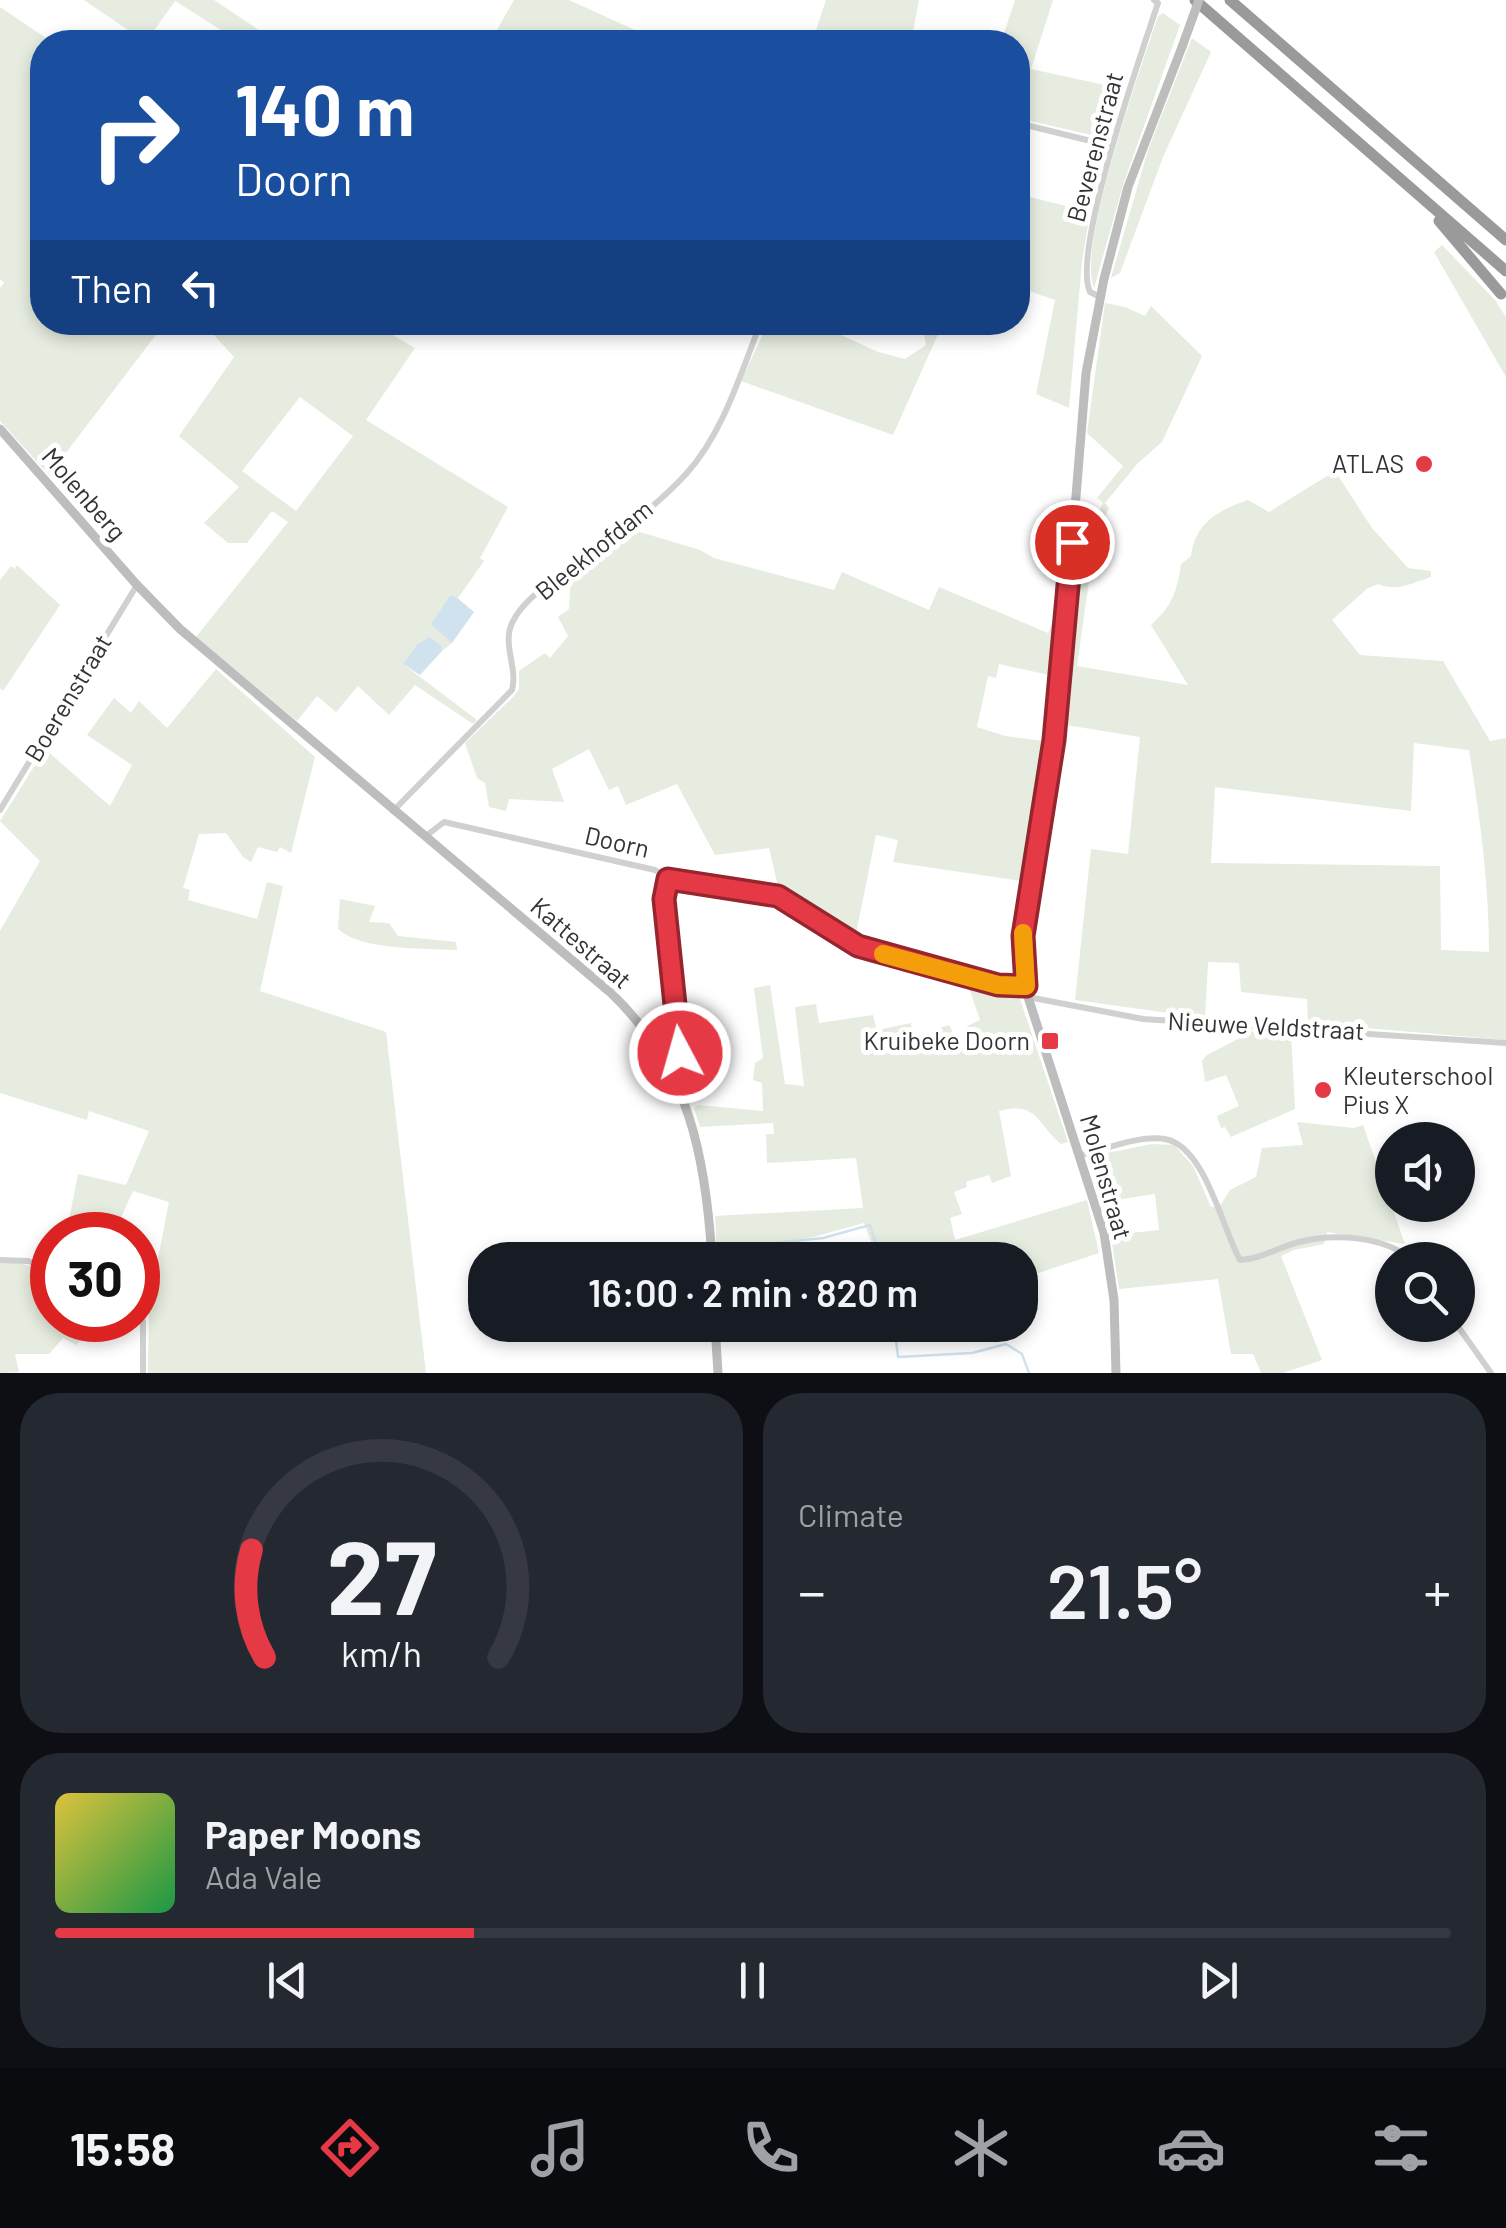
<!DOCTYPE html>
<meta charset="utf-8">
<style>
:root{--surface:#171b24;--page:#242831;--text:#f1f3f6;--muted:#9ea1a6;--line:#363941;--accent:#e63946}
body{margin:0;font-family:Barlow,sans-serif;background:var(--page);color:var(--text);height:100vh;display:flex;flex-direction:column;font-size:38px;white-space:nowrap}
*{box-sizing:border-box;margin:0}
p{font-size:32px;color:var(--muted)}
.icon{flex:none;width:55px;height:55px;fill:none;stroke:currentColor;stroke-width:2;stroke-linecap:round;stroke-linejoin:round}
.map{position:relative;height:1373px;overflow:hidden}
.details{display:flex;flex-direction:column;gap:20px;padding:20px;background:#0d0f14;flex:1}
.details>*{flex:none}
.hud{position:absolute;left:30px;top:30px;width:1000px;height:305px;border-radius:40px;box-shadow:0 5px 15px #0003;background:#1a4fa0;color:#fff;overflow:hidden}
.fabs{position:absolute;left:1375px;top:1122px;display:grid;gap:20px}
.fabs a{display:grid;place-items:center;width:100px;height:100px;border-radius:50%;background:var(--surface);box-shadow:0 5px 15px #0003;font-size:50px}
.speed{position:absolute;left:30px;top:1212px;display:flex;gap:20px;font-size:50px;font-weight:700;text-align:center}
.speed>*{display:grid;place-content:center;width:130px;height:130px;border-radius:50%;background:var(--surface);box-shadow:0 5px 15px #0003;line-height:1}
.speed .limit{border:15px solid #d22;background:#fff;color:#111}
.pin{position:absolute;display:grid;place-items:center;width:85px;height:85px;color:#fff;margin:-42px;border:5px solid #fff;border-radius:50%;box-shadow:0 2px 10px #0007}
.me{position:absolute;width:110px;margin:-55px;rotate:354deg;stroke-linejoin:round;filter:drop-shadow(0 0 8px #0008)}
.turn{display:flex;align-items:center;gap:35px;height:210px;padding:0 40px;font-size:45px}
.turn .icon{width:130px;height:130px;stroke-width:2.5}
.turn b{display:block;font-size:70px;line-height:85px}
.then{display:flex;align-items:center;height:95px;padding:0 40px;background:#0003;gap:20px;font-size:38px}
.big{font-size:75px;font-weight:600;line-height:1.1}
.details .tile{flex:1;display:flex;flex-direction:column;justify-content:center;gap:15px;min-width:0;padding:0 35px;border-radius:40px;background:var(--page)}
.details .dial{align-items:center;gap:0}
.dial svg{height:260px;overflow:visible;fill:none;stroke:var(--line);stroke-width:7;stroke-linecap:round;text-anchor:middle}
.dial text{fill:var(--text);stroke:none}
.song{display:flex;align-items:center;gap:30px}
.cover{width:120px;height:120px;border-radius:15px;background:linear-gradient(135deg,hsl(50 70% 55%),hsl(140 70% 35%))}
.played{height:10px;border-radius:5px;background:linear-gradient(90deg,var(--accent) 30%,var(--line) 30%)}
.keys{display:flex;justify-content:space-around;direction:ltr}
.heat{display:flex;justify-content:space-between;align-items:center;font-size:55px;direction:ltr}
.details .tiles{flex:1;display:grid;gap:20px;grid-template-columns:1fr 1fr}
.tile:last-child{grid-column:span 2}
.trip{position:absolute;left:468px;top:1242px;width:570px;height:100px;border-radius:40px;background:var(--surface);box-shadow:0 5px 15px #0003;font-weight:600;line-height:100px;text-align:center}
.menu{display:flex;height:160px;justify-content:space-around;align-items:center;background:#090b0e;color:var(--muted)}
.menu .icon{width:70px;height:70px}
.menu .on{color:var(--accent)}
.menu b{font-size:45px;color:var(--text)}
.map>svg:first-child{display:block}
</style>
<div class="map">
<svg width="1506" height="1373" viewBox="0 0 1506 1373">
<rect width="100%" height="100%" fill="#fff"/>
<!-- green -->
<path fill="#e6ecdf" fill-rule="evenodd" d="M 84,0 L 214,0 L 277,42 L 240,42 L 175,1 L 146,42 L 120,42 L 128,30 Z
M 514,0 L 569,0 L 635,30 L 630,42 L 490,42 Z
M 826,0 L 919,0 L 911,42 L 812,42 Z
M 1015,0 L 1053,0 L 1031,69 L 1123,89 L 1108,139 L 1018,118 L 1018,42 L 1001,42 Z
M 0,7 L 52,42 L 42,42 L 42,322 L 165,323 L 49,475 L 0,421 L 0,288 L 4,283 L 0,279 Z
M 1163,13 L 1180,25 L 1124,182 L 1094,288 C 1076,247 1142,66 1158,16 Z
M 1192,38 L 1211,52 L 1163,157 L 1120,273 L 1111,278 L 1148,150 Z
M 1018,194 L 1090,212 L 1082,262 L 1069,408 L 1036,394 L 1055,300 L 1018,287 Z
M 1442,245 L 1495,300 L 1506,317 L 1506,377 L 1434,252 Z
M 1105,303 L 1125,307 L 1145,316 L 1151,306 L 1202,356 L 1162,442 L 1138,463 L 1105,503 L 1109,508 L 1095,538 L 1077,666 L 1188,685 L 1151,625 C 1172,606 1177,592 1181,564 L 1191,556 C 1196,522 1217,511 1248,500 L 1269,512 L 1335,471 L 1372,528 L 1408,568 L 1431,571 L 1431,577 C 1412,583 1397,592 1378,584 L 1368,588 L 1332,620 L 1360,655 L 1443,661 L 1490,741 L 1506,738 L 1506,1040 L 1308,1023 L 1307,999 L 1241,992 L 1239,963 L 1208,962 L 1205,1018 L 1075,1000 L 1091,849 L 1128,854 L 1140,737 L 1060,724 L 1076,572 L 1081,549 L 1103,503 L 1097,498 L 1123,466 L 1087,433 ZM 1414,743 L 1469,750 C 1480,817 1489,884 1489,952 L 1441,950 L 1440,866 L 1211,863 L 1215,787 L 1411,811 Z
M 203,323 L 372,323 L 415,348 L 366,420 L 508,507 L 480,558 L 484,561 L 458,598 L 455,596 L 432,624 L 452,643 L 442,651 L 441,646 L 403,664 L 477,720 L 473,724 L 415,685 L 389,715 L 358,686 L 336,712 L 317,696 L 297,721 L 196,637 L 288,522 L 272,511 L 247,543 L 228,543 L 204,523 L 239,487 L 179,436 L 234,357 ZM 300,397 L 353,436 L 296,511 L 242,471 Z
M 768,323 L 815,323 L 878,352 L 905,359 L 926,345 L 922,323 L 943,323 L 893,435 L 741,381 Z
M 634,510 L 641,519 L 630,529 L 700,550 L 714,558 L 834,590 L 842,572 L 929,610 L 939,587 L 1048,633 L 1052,624 L 1059,626 L 1054,676 L 999,664 L 996,678 L 988,676 L 977,727 L 1005,736 L 1044,741 L 1021,881 L 893,862 L 898,840 L 876,835 L 855,938 L 779,891 L 769,848 L 715,855 L 677,784 L 626,805 L 618,786 L 609,790 L 589,749 L 552,769 L 564,802 L 509,799 L 506,811 L 489,807 L 485,783 L 477,778 L 465,743 L 514,696 L 519,689 L 519,671 L 545,653 L 550,658 L 568,636 L 558,617 L 569,609 L 570,589 L 564,576 L 588,559 L 588,552 Z
M 17,565 L 60,605 L 3,691 L 0,688 L 0,580 L 11,566 L 15,569 Z
M 216,669 L 315,757 L 291,853 L 280,847 L 277,852 L 258,847 L 251,862 L 243,857 L 226,833 L 199,834 L 183,888 L 190,890 L 188,900 L 257,919 L 267,882 L 283,886 L 260,991 L 386,1032 L 426,1373 L 148,1373 L 149,1305 L 169,1202 L 133,1191 L 113,1235 L 66,1235 L 78,1174 L 126,1185 L 149,1131 L 89,1111 L 87,1120 L 0,1093 L 0,931 L 40,861 L 0,821 L 45,749 L 110,806 L 132,765 L 87,735 L 114,698 L 131,713 L 139,701 L 167,728 Z
M 340,899 L 375,906 L 369,922 L 389,923 L 398,936 L 456,942 L 457,950 C 425,948 362,951 338,929 Z
M 770,985 L 785,1084 L 804,1086 L 795,1007 L 816,1004 L 819,1023 L 873,1015 L 877,1030 L 911,1023 L 914,1045 L 929,1047 L 940,1040 L 940,1028 L 949,1025 L 963,1052 L 972,1053 L 967,1026 L 980,1020 L 968,985 L 1011,994 L 1020,999 L 1068,1142 L 1061,1144 C 1036,1123 1038,1101 999,1111 L 1011,1176 L 992,1183 L 989,1175 L 966,1182 L 967,1187 L 954,1192 L 962,1214 L 950,1218 L 955,1240 L 1087,1200 L 1099,1253 L 1020,1279 L 1020,1260 L 878,1260 L 864,1223 L 813,1237 L 729,1251 L 729,1260 L 717,1260 L 715,1216 L 863,1208 L 856,1158 L 767,1163 L 766,1134 L 774,1134 L 773,1123 L 700,1127 L 694,1108 L 698,1105 L 763,1111 L 762,1083 L 753,1080 L 755,1063 L 763,1058 L 754,988 Z
M 1239,1031 L 1291,1032 L 1295,1109 L 1231,1137 L 1225,1127 L 1221,1128 L 1217,1116 L 1239,1106 L 1226,1075 L 1205,1082 L 1202,1061 L 1207,1055 L 1238,1039 Z
M 1297,1122 L 1354,1128 L 1363,1125 L 1405,1244 L 1327,1232 L 1324,1244 L 1294,1250 L 1281,1256 L 1322,1360 L 1283,1373 L 1261,1373 L 1253,1354 L 1231,1354 L 1218,1279 L 1119,1289 L 1111,1235 L 1159,1230 L 1155,1194 L 1102,1202 L 1090,1160 L 1092,1156 L 1152,1144 L 1174,1145 L 1193,1166 L 1211,1207 L 1220,1206 L 1230,1190 L 1256,1177 L 1262,1148 L 1303,1145 Z
M 0,1263 L 20,1263 L 52,1273 L 52,1320 L 103,1320 L 76,1345 L 63,1338 L 49,1354 L 15,1354 L 19,1372 L 0,1373 Z"/>
<!-- water -->
<path fill="#cfe2ee" d="M 450,596 L 455,596 L 474,612 L 452,643 L 431,624 Z
M 430,637 L 441,646 L 442,651 L 420,675 L 403,664 L 418,644 Z"/>
<g fill="none" stroke-linecap="round" stroke-linejoin="round">
<!-- stream -->
<path stroke="#cfe2ee" stroke-width="2.5" d="M 727,1248 L 823,1238 L 870,1225 L 881,1260
M 894,1325 L 898,1357 L 972,1353 L 1006,1344 L 1022,1354 L 1029,1373"/>
<!-- street -->
<path stroke="#d0d0d0" stroke-width="6" d="M 1018,123 L 1111,146
M 1100,297 L 1090,292 C 1071,252 1142,52 1158,3 L 1154,0
M 0,810 L 137,585
M 393,811 L 512,690 C 518,667 502,645 512,623 C 525,596 557,579 580,562 C 616,535 656,507 686,474 C 723,434 741,372 761,322
M 426,836 L 444,822 L 655,870 L 668,879 L 778,896 L 858,946 L 998,985 L 1026,986
M 668,879 L 664,899 L 680,1053 L 669,1066
M 1028,997 L 1143,1019 L 1506,1043
M 1081,1155 C 1106,1149 1139,1135 1165,1139 C 1205,1146 1222,1228 1240,1260 C 1261,1259 1279,1247 1299,1242 C 1333,1233 1386,1236 1411,1260
M 0,1260 L 28,1261 L 52,1269
M 138,1310 L 143,1322 L 143,1373
M 1457,1325 L 1491,1373"/>
<!-- secondary -->
<path stroke="#bdbdbd" stroke-width="9" d="M 0,429 L 137,585 L 180,629 L 611,993 C 689,1068 706,1156 712,1260
M 715,1325 L 718,1373
M 1116,1373 L 1114,1300 L 1104,1233 L 1028,997 L 1023,936 L 1062,669 L 1086,373 L 1104,279 L 1128,187 L 1182,47"/>
<!-- highway -->
<path stroke="#9a9a9a" stroke-width="11" d="M 1195,0 L 1506,271
M 1230,0 L 1506,240
M 1439,221 L 1501,294"/>
<!-- secondary-bridge -->
<path stroke="#bdbdbd" stroke-width="9" d="M 1182,47 L 1199,0"/>
</g>
<g fill="none" stroke-linecap="round" stroke-linejoin="round">
<!-- route casing -->
<g stroke="#96252e" stroke-width="25">
<path id="route" d="M 680,1053 L 664,899 L 668,879 L 778,896 L 858,946 L 998,985 L 1026,986 L 1023,936 L 1054,740 L 1072,542"/>
</g>
<!-- route -->
<use href="#route" stroke="#e63946" stroke-width="18"/>
<!-- slow -->
<path stroke="#f59e0b" stroke-width="18" d="M 883,954 L 998,985 L 1026,986 L 1023,933"/>
</g>
<!-- markers -->
<g fill="#e63946" stroke="#fff" stroke-width="4">
<circle cx="1424" cy="464" r="10"/>
<rect x="1040" y="1031" width="20" height="20" rx="5"/>
<circle cx="1323" cy="1090" r="10"/>
</g>
<g text-anchor="middle" stroke-width="10" stroke-linejoin="round" paint-order="stroke">
<!-- street labels -->
<g font-size="25" fill="#333" stroke="#fff">
<text transform="translate(1095 147) rotate(-75)" y="9">Beverenstraat</text>
<text transform="translate(84 494) rotate(49)" y="9">Molenberg</text>
<text transform="translate(594 550) rotate(-39)" y="9">Bleekhofdam</text>
<text transform="translate(68 698) rotate(-59)" y="9">Boerenstraat</text>
<text transform="translate(617 842) rotate(13)" y="9">Doorn</text>
<text transform="translate(581 943) rotate(41)" y="9">Kattestraat</text>
<text transform="translate(1266 1026) rotate(3)" y="9">Nieuwe Veldstraat</text>
<text transform="translate(1106 1177) rotate(74)" y="9">Molenstraat</text>
</g>
<!-- poi labels -->
<g font-size="25" fill="#333" stroke="#fff" text-anchor="end">
<text x="1404" y="473">ATLAS</text>
<text x="1030" y="1050">Kruibeke Doorn</text>
<text x="1343" y="1085" text-anchor="start">Kleuterschool<tspan x="1343" dy="29">Pius X</tspan></text>
</g>
</g>
</svg>
<div class="fabs">
<a><svg class="icon" aria-label="sound" viewBox="0 0 24 24"><path d="M4 9h4l5-4v14l-5-4H4zM17 9q2 3 0 6"/></svg></a>
<a><svg class="icon" aria-label="search" viewBox="0 0 24 24"><circle cx="10" cy="10" r="6"/><path d="M15 15l6 6"/></svg></a>
</div>
<div class="speed"><div class="limit">30</div></div>
<div class="pin" style="left:1072px;top:542px;background:#d93025"><svg class="icon" aria-label="arrive" viewBox="0 0 24 24"><path d="M6 21V4h12l-3 4 3 4H6"/></svg></div>
<svg class="me" style="left:680px;top:1053px" viewBox="-20 -20 40 40"><circle r="17" fill="#e63946" stroke="#fff" stroke-width="3"/><path d="M0-11L8 9 0 5-8 9z" fill="#fff"/></svg>
<div class="trip">16:00 · 2 min · 820 m</div>
<div class="hud">
<div class="turn"><svg class="icon" aria-label="right" viewBox="0 0 24 24"><path d="M7 20v-9h11M14 6l5 5-5 5"/></svg><div><b>140 m</b>Doorn</div></div>
<div class="then">Then<svg class="icon" aria-label="left" viewBox="0 0 24 24"><path d="M17 20v-9H6M10 6l-5 5 5 5"/></svg></div>
</div>
</div>
<section class="details">
<div class="tiles">
<div class="tile dial"><svg viewBox="0 0 100 80">
<path d="M14 69A42 42 0 1 1 86 69"/>
<path d="M14 69A42 42 0 0 1 10 36" stroke="#e63946"/>
<text x="50" y="56" font-size="32" font-weight="700">27</text>
<text x="50" y="72" font-size="11">km/h</text>
</svg></div>
<div class="tile"><p>Climate</p>
<div class="heat"><a>−</a><b class="big">21.5°</b><a>+</a></div>
</div>
<div class="tile">
<div class="song"><i class="cover"></i><div><b>Paper Moons</b><p>Ada Vale</p></div></div>
<div class="played"></div>
<div class="keys"><svg class="icon" aria-label="previous" viewBox="0 0 24 24"><path d="M18 5L8 12l10 7zM5 5v14"/></svg><svg class="icon" aria-label="pause" viewBox="0 0 24 24"><path d="M8 5v14M16 5v14"/></svg><svg class="icon" aria-label="next" viewBox="0 0 24 24"><path d="M6 5l10 7-10 7zM19 5v14"/></svg></div>
</div>
</div>
</section>
<nav class="menu">
<b>15:58</b>
<svg class="icon on" aria-label="directions" viewBox="0 0 24 24"><path d="M12 3l9 9-9 9-9-9zM9 14v-3h6M13 9l2 2-2 2"/></svg>
<svg class="icon" aria-label="music" viewBox="0 0 24 24"><path d="M9 18V5l10-2v13"/><circle cx="6" cy="18" r="3"/><circle cx="16" cy="16" r="3"/></svg>
<svg class="icon" aria-label="phone" viewBox="0 0 24 24"><path d="M5 4h4l2 5-3 2q2 4 5 5l2-3 5 2v4C11 20 4 13 5 4z"/></svg>
<svg class="icon" aria-label="climate" viewBox="0 0 24 24"><path d="M12 3v18M4 7l16 10M4 17L20 7"/></svg>
<svg class="icon" aria-label="car" viewBox="0 0 24 24"><path d="M5 17H2v-5l4-1 3-4h7l3 4 3 1v5h-3M9 17h6M6 11h13"/><circle cx="7" cy="17" r="2"/><circle cx="17" cy="17" r="2"/></svg>
<svg class="icon" aria-label="filters" viewBox="0 0 24 24"><path d="M4 7h16M4 17h16"/><circle cx="9" cy="7" r="2"/><circle cx="15" cy="17" r="2"/></svg>
</nav>
